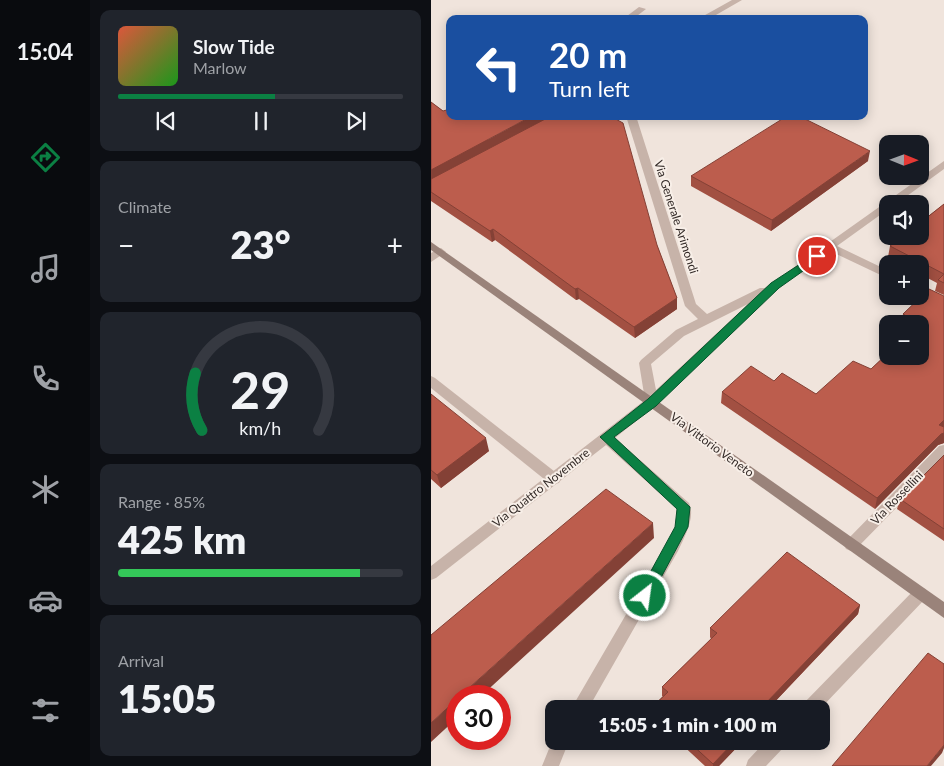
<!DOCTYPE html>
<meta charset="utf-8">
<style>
:root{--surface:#171b24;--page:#20242c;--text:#f1f3f6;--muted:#9ea1a6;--line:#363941;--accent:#0b8043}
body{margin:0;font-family:Lato,sans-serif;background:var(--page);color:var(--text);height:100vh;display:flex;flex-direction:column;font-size:19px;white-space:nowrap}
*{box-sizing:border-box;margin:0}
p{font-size:16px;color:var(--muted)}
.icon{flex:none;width:28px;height:28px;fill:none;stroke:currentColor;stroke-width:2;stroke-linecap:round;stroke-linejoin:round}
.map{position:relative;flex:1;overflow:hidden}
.sheet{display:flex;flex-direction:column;gap:10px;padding:10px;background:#0d0f14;width:341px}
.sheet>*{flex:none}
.hud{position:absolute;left:15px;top:15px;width:422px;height:105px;border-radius:10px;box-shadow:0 2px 12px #0003;background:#1a4fa0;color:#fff;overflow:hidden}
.needle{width:32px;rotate:91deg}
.buttons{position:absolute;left:448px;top:135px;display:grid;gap:10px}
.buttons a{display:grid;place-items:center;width:50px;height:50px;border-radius:10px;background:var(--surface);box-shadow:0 2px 12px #0003;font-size:25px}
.speed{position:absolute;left:15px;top:685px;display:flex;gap:10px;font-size:25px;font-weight:700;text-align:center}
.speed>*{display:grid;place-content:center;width:65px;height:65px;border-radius:50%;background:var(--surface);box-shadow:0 2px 12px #0003;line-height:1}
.speed .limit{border:8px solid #d22;background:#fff;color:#111}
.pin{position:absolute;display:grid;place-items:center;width:42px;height:42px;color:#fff;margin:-21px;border:2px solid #fff;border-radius:50%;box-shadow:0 1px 5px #0007}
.me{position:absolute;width:55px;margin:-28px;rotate:30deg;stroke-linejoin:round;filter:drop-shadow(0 0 4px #0008)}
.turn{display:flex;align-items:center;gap:18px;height:105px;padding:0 20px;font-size:22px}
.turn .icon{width:65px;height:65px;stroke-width:2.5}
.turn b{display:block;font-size:35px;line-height:42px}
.big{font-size:38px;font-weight:800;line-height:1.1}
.sheet .card{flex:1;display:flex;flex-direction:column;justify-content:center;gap:8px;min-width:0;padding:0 18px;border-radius:10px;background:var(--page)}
.sheet .dial{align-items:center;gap:0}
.dial svg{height:130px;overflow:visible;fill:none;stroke:var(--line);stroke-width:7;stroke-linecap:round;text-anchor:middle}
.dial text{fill:var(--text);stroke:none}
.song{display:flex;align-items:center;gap:15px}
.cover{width:60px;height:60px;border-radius:8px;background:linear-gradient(135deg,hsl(10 70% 55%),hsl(120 70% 35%))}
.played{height:5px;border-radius:2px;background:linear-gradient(90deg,var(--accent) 55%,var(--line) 55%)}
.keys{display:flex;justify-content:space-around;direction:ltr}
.heat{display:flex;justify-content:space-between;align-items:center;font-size:28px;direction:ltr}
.charge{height:8px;border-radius:4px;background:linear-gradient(90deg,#34c759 85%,var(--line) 0)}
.trip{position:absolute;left:114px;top:700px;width:285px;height:50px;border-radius:10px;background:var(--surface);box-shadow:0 2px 12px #0003;font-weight:800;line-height:50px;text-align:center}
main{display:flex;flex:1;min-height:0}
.tab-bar{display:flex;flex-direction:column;width:90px;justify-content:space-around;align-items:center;background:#090b0e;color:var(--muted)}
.tab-bar .icon{width:35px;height:35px}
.tab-bar .active{color:var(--accent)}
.tab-bar b{font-size:22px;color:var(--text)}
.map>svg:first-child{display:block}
</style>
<main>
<nav class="tab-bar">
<b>15:04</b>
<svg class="icon active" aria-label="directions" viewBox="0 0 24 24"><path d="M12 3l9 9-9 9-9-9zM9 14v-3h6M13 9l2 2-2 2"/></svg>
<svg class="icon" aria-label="music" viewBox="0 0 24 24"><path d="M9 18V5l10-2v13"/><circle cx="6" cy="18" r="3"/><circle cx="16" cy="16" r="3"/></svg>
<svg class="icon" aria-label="phone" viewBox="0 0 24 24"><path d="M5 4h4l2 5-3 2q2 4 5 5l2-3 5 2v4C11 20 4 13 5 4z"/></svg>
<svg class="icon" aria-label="climate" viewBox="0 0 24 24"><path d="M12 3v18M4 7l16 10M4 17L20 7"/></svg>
<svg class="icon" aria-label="car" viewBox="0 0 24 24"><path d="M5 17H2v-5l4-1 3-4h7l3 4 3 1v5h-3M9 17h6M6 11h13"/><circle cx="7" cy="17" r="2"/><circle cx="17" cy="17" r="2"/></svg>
<svg class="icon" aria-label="filters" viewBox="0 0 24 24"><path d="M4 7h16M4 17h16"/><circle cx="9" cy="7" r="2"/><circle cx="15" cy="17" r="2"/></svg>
</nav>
<section class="sheet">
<div class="card">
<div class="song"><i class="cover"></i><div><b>Slow Tide</b><p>Marlow</p></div></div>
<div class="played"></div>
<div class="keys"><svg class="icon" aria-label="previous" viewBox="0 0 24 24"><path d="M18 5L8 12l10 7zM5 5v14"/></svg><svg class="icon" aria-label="pause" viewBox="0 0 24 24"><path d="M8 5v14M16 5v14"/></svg><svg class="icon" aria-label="next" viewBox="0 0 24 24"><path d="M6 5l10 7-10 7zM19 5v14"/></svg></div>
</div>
<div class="card"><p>Climate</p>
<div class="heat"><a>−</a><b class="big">23°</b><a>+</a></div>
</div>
<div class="card dial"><svg viewBox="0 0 100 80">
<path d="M14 69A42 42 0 1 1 86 69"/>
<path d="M14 69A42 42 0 0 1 10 34" stroke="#0b8043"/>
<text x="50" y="56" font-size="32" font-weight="700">29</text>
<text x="50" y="72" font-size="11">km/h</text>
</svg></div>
<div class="card"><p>Range · 85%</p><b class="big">425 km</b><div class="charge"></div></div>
<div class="card"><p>Arrival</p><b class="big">15:05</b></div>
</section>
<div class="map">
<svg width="513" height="766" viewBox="0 0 513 766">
<rect width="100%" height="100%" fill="#f0e4dc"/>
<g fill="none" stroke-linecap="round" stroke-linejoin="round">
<!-- service -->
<path fill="#c7b3a9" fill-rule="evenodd" d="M 0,376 L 4,378 L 128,475 L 130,479 L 128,483 L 123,484 L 118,483 L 0,388 Z"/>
<!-- minor -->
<path fill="#c7b3a9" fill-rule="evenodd" d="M 301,0 L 311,0 L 278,19 L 267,19 Z
M 208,7 L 215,9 L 202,19 L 192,19 Z
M 195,116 L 205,116 L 265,304 L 276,314 L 329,288 L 334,288 L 513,161 L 513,169 L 465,204 L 456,204 L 456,210 L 406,246 L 456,270 L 456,278 L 399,251 L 348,288 L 225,405 L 184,438 L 258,503 C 265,517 253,538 247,551 L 157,709 L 140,709 L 236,544 L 244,527 L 246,509 L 175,445 L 5,578 L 0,580 L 0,566 L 214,400 L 208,363 L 210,360 L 245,330 L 267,319 L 254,306 ZM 317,304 L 225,390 L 220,364 L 253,336 Z
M 10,248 L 15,252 L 0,262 L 0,253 Z
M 489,286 L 513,297 L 513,306 L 489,295 Z
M 513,445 L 513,459 L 425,549 L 420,551 L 415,549 L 413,545 L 415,541 L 508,446 Z
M 489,587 L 494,589 L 496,594 L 494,599 L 389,709 L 370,709 L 372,704 L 484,589 Z
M 122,739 L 122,741 L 138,741 L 128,766 L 111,766 Z
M 335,741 L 355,741 L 353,747 L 335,766 L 315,766 L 317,760 Z"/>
<!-- secondary -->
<path fill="#9a837a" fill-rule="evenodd" d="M 0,242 L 513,602 L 513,618 L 0,250 Z"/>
</g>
<!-- wall -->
<path fill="#a25042" d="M 0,102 L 12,111 L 226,245 L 246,298 L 246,309 L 204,338 L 148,299 L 145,300 L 64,240 L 61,242 L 0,201 Z
M 437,161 L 340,231 L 260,186 L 260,176 Z
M 513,204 L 513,295 L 504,291 L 506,283 L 489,274 L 489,264 L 469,264 L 457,257 L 459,246 Z
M 513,296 L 513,443 L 507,445 L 444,509 L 290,403 L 291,392 L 343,381 L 385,394 L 440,369 L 489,324 L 470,324 L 472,314 Z
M 0,394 L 58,451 L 10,488 L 0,479 Z
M 513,455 L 513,541 L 466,509 L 469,499 Z
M 429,605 L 427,614 L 337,709 L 220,709 L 232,696 L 231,696 L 231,687 L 280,639 L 279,637 L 279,628 Z
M 247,741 L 312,741 L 288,766 L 274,766 Z"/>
<!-- shaded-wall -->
<path fill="#844136" d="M 101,116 L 122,116 L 0,182 L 0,170 Z
M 439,151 L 437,161 L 340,231 L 341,220 Z
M 62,229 L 64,240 L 61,242 L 59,231 Z
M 147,288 L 148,299 L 145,300 L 144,289 Z
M 246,298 L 246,309 L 204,338 L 203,327 Z
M 513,420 L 513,427 L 508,425 Z
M 513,430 L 513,443 L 507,445 L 444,509 L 446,498 Z
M 55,438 L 58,451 L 10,488 L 6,475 Z
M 222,523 L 223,538 L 50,696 L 29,696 Z
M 429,605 L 427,614 L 337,709 L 334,709 L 334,704 Z
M 26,699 L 26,718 L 0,742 L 0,723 Z
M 304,741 L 312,741 L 288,766 L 282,766 L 282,764 Z
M 513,745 L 513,748 L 511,753 L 500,766 L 496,766 Z"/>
<!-- building -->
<path fill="#bc5d4d" stroke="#844136" d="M 0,102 L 12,111 L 19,109 L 19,116 L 101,116 L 0,170 Z
M 120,116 L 179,116 L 192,123 L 226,245 L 246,298 L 203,327 L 147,288 L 144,289 L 62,229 L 59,231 L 0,192 L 0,179 Z
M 356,116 L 368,116 L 439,151 L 341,220 L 260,176 Z
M 513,204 L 513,283 L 507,280 L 513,274 L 459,246 L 472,236 L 489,236 L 489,223 Z
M 498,289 L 513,296 L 513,420 L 508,425 L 513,427 L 513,433 L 510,434 L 446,498 L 291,392 L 320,366 L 343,381 L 351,373 L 385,394 L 422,361 L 440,369 L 456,354 L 456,356 L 489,356 L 489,324 L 472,314 Z
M 0,394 L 55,438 L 6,475 L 0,470 Z
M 513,455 L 513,529 L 469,499 Z
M 175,489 L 222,523 L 29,696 L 26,696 L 26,699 L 0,723 L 0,635 Z
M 356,552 L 429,605 L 334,704 L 337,707 L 336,709 L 221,709 L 220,708 L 237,692 L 231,687 L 286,633 L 279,628 Z
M 497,653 L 513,664 L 513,745 L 496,766 L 401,766 Z
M 257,741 L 304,741 L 282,764 Z"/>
<!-- route -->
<path fill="#0b8043" stroke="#07532c" d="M 386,253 L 391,256 L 389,259 L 348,288 L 225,406 L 183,437 L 259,507 L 257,527 L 218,600 L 209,600 L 207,596 L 209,591 L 244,527 L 246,509 L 169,437 L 217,399 L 340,283 Z"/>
<g text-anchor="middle" stroke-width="4" stroke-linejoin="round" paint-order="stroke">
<!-- street labels -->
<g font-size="12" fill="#342b28" stroke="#f8efe8">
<text transform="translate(245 217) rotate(72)" y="4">Via Generale Arimondi</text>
<text transform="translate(281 445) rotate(36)" y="4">Via Vittorio Veneto</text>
<text transform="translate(110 488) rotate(-38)" y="4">Via Quattro Novembre</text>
<text transform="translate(466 498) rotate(-46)" y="4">Via Rossellini</text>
</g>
</g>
</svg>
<div class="buttons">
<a><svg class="needle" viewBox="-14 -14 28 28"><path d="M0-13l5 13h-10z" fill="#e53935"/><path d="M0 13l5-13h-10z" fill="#9ea1a6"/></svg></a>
<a><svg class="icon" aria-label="sound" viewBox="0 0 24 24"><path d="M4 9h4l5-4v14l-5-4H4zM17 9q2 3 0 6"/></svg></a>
<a>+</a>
<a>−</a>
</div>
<div class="speed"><div class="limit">30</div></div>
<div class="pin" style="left:386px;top:256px;background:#d93025"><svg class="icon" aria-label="arrive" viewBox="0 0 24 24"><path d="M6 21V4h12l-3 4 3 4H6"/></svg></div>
<svg class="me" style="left:214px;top:596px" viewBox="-20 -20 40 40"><circle r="17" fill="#0b8043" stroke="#fff" stroke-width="3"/><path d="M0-11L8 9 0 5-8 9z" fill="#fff"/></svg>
<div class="trip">15:05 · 1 min · 100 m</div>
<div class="hud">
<div class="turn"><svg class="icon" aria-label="left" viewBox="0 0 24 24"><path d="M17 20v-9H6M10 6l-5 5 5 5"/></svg><div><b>20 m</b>Turn left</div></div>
</div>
</div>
</main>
